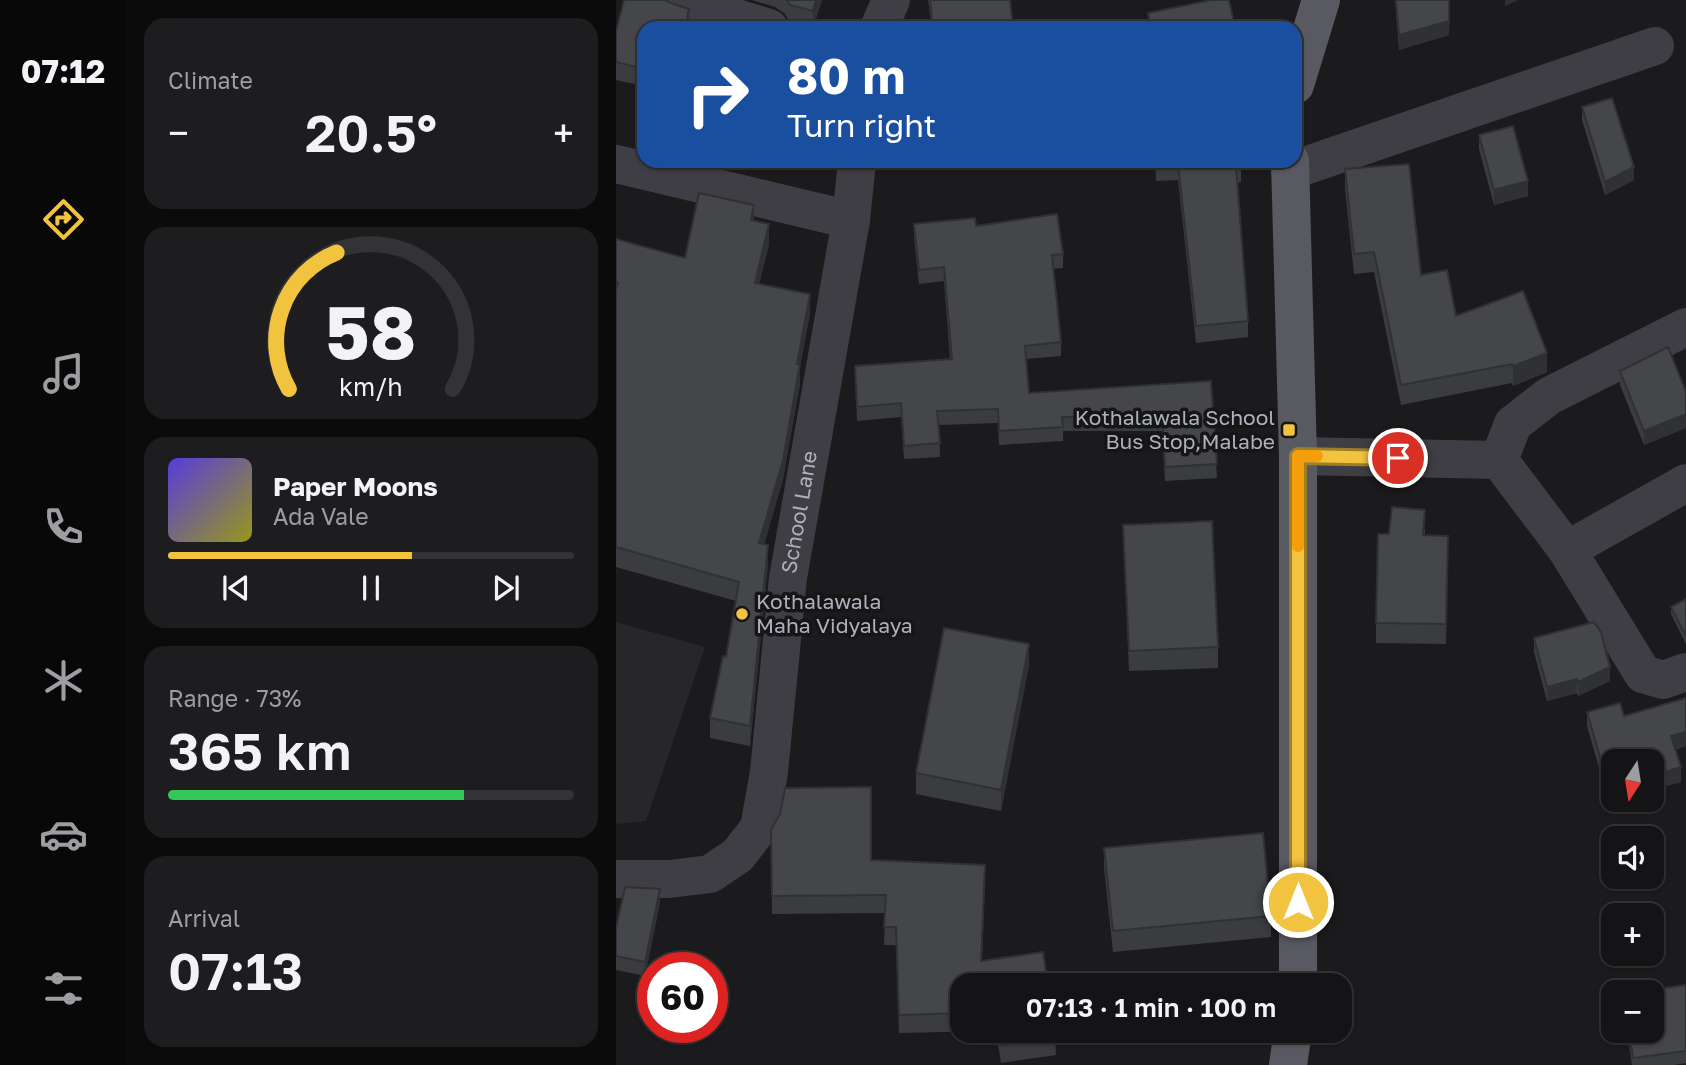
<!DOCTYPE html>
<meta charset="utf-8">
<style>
:root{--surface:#141416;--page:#1d1d1f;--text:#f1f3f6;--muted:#9d9ea1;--line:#333335;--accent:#f2c33e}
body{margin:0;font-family:"Golos Text",sans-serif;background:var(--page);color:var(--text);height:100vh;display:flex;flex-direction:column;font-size:26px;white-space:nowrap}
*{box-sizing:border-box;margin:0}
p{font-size:23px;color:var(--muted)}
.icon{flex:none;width:38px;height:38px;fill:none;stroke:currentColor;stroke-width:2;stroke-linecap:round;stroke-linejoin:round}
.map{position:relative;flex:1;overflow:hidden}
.sheet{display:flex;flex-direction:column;gap:18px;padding:18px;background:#0b0b0c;width:490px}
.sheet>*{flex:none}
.hud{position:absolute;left:21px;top:21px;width:665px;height:147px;border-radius:21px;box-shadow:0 2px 5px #0004,0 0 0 2px var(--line);background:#1a4fa0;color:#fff;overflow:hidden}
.needle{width:46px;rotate:192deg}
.buttons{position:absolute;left:985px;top:749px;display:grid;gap:14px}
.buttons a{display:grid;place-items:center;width:63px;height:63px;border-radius:14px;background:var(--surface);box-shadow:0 2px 5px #0004,0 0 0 2px var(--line);font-size:35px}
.speed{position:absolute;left:21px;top:952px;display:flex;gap:14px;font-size:35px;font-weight:700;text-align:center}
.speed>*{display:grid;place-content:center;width:91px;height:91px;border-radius:50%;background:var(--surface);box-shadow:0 2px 5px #0004,0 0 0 2px var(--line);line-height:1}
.speed .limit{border:10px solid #d22;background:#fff;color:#111}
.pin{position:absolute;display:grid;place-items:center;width:60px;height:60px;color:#fff;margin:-30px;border:4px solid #fff;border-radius:50%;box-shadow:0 2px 7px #0007}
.me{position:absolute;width:77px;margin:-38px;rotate:0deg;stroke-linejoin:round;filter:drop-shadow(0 0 5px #0008)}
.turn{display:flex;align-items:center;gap:24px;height:147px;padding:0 35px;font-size:32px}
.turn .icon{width:91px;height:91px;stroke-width:2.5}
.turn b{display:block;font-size:49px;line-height:60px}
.big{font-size:52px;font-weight:600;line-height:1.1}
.sheet .widget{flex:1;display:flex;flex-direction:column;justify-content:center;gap:10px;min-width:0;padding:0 24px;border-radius:21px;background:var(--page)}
.sheet .dial{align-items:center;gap:0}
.dial svg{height:182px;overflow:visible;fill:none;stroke:var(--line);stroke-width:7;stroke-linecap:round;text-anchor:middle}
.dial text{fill:var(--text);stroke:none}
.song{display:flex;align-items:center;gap:21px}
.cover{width:84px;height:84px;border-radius:10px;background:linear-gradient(135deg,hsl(250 70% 55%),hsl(60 70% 35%))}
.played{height:7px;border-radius:4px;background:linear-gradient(90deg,var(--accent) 60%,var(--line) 60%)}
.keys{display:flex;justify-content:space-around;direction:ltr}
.heat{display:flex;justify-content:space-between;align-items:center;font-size:38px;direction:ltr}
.charge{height:10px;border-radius:5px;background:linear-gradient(90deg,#34c759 73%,var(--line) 0)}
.trip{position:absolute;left:334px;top:973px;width:402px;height:70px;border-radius:21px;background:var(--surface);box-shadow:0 2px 5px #0004,0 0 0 2px var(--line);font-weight:600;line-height:70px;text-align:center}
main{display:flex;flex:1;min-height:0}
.tabs{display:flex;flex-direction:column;width:126px;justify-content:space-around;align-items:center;background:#080809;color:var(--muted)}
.tabs .icon{width:49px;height:49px}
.tabs .current{color:var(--accent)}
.tabs b{font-size:32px;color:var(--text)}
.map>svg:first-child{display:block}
</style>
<main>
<nav class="tabs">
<b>07:12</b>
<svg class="icon current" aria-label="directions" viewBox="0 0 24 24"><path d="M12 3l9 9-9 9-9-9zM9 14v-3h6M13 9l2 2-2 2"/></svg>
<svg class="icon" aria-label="music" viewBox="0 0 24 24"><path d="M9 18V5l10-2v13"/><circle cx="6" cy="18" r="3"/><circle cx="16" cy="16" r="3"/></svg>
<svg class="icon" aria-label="phone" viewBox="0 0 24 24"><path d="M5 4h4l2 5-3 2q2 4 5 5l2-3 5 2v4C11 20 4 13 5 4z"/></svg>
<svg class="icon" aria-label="climate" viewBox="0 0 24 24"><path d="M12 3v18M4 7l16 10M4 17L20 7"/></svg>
<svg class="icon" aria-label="car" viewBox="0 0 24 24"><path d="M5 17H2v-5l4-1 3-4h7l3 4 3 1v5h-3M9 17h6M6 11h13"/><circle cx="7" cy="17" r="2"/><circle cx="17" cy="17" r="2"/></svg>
<svg class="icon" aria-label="filters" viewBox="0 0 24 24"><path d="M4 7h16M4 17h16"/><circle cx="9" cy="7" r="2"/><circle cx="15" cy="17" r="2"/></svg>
</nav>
<section class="sheet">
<div class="widget"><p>Climate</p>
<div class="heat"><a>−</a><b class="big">20.5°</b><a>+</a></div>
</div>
<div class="widget dial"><svg viewBox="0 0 100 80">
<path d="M14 69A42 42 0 1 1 86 69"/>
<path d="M14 69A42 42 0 0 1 35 9" stroke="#f2c33e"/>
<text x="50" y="56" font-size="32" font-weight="700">58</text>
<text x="50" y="72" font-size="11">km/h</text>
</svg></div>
<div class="widget">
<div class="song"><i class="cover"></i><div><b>Paper Moons</b><p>Ada Vale</p></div></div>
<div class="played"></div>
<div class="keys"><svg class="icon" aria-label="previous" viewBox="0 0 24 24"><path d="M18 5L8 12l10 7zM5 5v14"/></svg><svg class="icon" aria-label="pause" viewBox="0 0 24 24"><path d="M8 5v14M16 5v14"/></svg><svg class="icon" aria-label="next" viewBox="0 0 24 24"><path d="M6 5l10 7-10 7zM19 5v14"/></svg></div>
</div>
<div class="widget"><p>Range · 73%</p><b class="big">365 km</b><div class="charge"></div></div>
<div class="widget"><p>Arrival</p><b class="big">07:13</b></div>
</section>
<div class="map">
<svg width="1070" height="1065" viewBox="0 0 1070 1065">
<rect width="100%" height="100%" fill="#1b1b1d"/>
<!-- built -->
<path fill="#27272a" d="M 0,622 L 89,647 L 30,821 L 0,824 Z"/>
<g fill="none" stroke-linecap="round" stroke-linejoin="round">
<!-- minor -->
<g stroke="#3e3e44" stroke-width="38">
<path d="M 61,0 L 153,28"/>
<path d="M 263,28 L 275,0"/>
<path d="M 0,164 L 235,220"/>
<path d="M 674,171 L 1039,46"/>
<path d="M 682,456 L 883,460 L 951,550 L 1027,674 L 1047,680 L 1070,672"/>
<path d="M 883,460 L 897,424 L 933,396 L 1070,327"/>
<path d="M 951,550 L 1070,483"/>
<path id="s1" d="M 0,879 L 54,879 L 94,874 L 122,855 L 143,828 L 153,772 L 172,578 L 235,220 L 241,161"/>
</g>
<!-- primary -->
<path stroke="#585961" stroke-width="38" d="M 679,85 L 705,0
M 674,161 L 682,456 L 682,985
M 672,1065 L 677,1031"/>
</g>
<!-- wall -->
<path fill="#3b3c40" d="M 136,0 L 206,0 L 197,28 L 174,22 L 168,13 L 159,7 Z
M 312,0 L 394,0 L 397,28 L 316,28 Z
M 779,0 L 834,0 L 833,35 L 783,50 Z
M 55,3 L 73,9 L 73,28 L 28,28 L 28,86 L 0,80 L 0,31 Z
M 532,13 L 619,28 L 532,28 Z
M 966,107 L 1018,180 L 989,195 L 966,120 Z
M 863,135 L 912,196 L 878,205 L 863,149 Z
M 539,161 L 625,161 L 625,182 L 621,183 L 632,321 L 632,337 L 580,343 L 562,180 L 540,181 Z
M 729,169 L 805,275 L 840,316 L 931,372 L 897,386 L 896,383 L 785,405 L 758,272 L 738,274 L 729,189 Z
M 138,221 L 153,244 L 143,284 L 194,314 L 184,366 L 184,383 L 167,479 L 148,544 L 152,564 L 134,746 L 94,738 L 94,718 L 110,657 L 120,601 L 0,567 L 0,239 L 69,258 Z
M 298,224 L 360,226 L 447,254 L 447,268 L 437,269 L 445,342 L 445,356 L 410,359 L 413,393 L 595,381 L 601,478 L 549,481 L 546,431 L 447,431 L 447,441 L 383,445 L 382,423 L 323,425 L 324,457 L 288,459 L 285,417 L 241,421 L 239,366 L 334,359 L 328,281 L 303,284 L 298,238 Z
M 1004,371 L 1070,392 L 1070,428 L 1028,445 L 1004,385 Z
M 507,525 L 602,647 L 602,668 L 513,671 Z
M 809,529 L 809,535 L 832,555 L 830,644 L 760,643 L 760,623 L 773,534 Z
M 1070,599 L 1070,644 L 1055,614 L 1055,607 Z
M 918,638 L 994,681 L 962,696 L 961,693 L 931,701 L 918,652 Z
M 413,665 L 385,811 L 300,794 L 300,773 Z
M 1070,698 L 1070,746 L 1059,750 L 1065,782 L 1036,790 L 1036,761 L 993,802 L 971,726 L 971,712 L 1008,716 Z
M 155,830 L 255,860 L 369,883 L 366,961 L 346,985 L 346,1031 L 375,1031 L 283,1033 L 280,945 L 268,945 L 269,913 L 156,914 Z
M 488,848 L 655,916 L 655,937 L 497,952 L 488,868 Z
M 44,903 L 29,976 L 0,970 L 0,928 Z
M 1070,985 L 1070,1063 L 1058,1065 L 1016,1065 L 1011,1031 L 1036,1031 Z
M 380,1031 L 439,1031 L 440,1055 L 385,1063 Z"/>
<!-- shaded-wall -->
<path fill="#303134" d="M 200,0 L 206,0 L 197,28 L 197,11 Z
M 834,0 L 833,35 L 783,50 L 783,35 Z
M 889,0 L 902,0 L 889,6 Z
M 73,9 L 73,28 L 69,28 Z
M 1018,167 L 1018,180 L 989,195 L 989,182 Z
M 912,181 L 912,196 L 878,205 L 878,190 Z
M 138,205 L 138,225 L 135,220 Z
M 153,224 L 153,244 L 139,302 L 139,283 Z
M 194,294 L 194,314 L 184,366 L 184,383 L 167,479 L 143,563 L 143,543 Z
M 931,353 L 931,372 L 897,386 L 897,366 Z
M 1070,414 L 1070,428 L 1028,445 L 1028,431 Z
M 152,545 L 152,564 L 134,746 L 134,726 Z
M 413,644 L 413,665 L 385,811 L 385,790 Z
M 994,667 L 994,681 L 962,696 L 962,682 Z
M 961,679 L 961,693 L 931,701 L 931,687 Z
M 1070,732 L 1070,746 L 1055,751 L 1055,736 Z
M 1065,767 L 1065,782 L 1036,790 L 1036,776 Z
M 998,787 L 998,800 L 1002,800 L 993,802 L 993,788 Z
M 44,889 L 44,903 L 29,976 L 29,962 Z"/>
<!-- building -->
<path fill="#45464a" stroke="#303134" stroke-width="2" d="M 8,0 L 49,0 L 55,3 L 73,9 L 69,28 L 28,28 L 28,69 L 0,62 L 0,31 Z
M 171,0 L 200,0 L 197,11 L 174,5 Z
M 314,0 L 394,0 L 397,28 L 317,28 Z
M 595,0 L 613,0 L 619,28 L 535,28 L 532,13 Z
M 780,0 L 833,0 L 833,21 L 783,35 Z
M 996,98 L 1018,167 L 989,182 L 966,107 Z
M 897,126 L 912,181 L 878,190 L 863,135 Z
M 540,161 L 625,161 L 625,166 L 620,166 L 632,321 L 580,326 L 562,164 L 540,165 Z
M 793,164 L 805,275 L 831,270 L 840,316 L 907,291 L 931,353 L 897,366 L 896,364 L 785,385 L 758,252 L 738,254 L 729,169 Z
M 83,193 L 138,205 L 135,220 L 153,224 L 139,283 L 194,294 L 181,364 L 184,364 L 167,460 L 143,543 L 152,545 L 134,726 L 94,718 L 107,656 L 110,657 L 123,582 L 0,547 L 0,289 L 2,283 L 0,283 L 0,239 L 69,258 Z
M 441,214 L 447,254 L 436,255 L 445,342 L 409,346 L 413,393 L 595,381 L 601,464 L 549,467 L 546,417 L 446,417 L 447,427 L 383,431 L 382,409 L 321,411 L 324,443 L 288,446 L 285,403 L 241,407 L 239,366 L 336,359 L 328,267 L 303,270 L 298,224 L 359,218 L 360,226 Z
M 1052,347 L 1070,392 L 1070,414 L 1028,431 L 1004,371 Z
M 776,507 L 809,510 L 807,535 L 832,536 L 830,624 L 760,623 L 762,534 L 773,534 Z
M 596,521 L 602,647 L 513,651 L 507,525 Z
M 1070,599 L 1070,636 L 1055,607 Z
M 978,622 L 985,632 L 994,667 L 962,682 L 961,679 L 931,687 L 918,638 Z
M 328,628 L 413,644 L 385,790 L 300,773 Z
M 1070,698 L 1070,732 L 1055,736 L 1065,767 L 1036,776 L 1036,761 L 998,761 L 998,787 L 993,788 L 971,712 L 1004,703 L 1008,716 Z
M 255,787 L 255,860 L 369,865 L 365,961 L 427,952 L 432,985 L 346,985 L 346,1013 L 283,1015 L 280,927 L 268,927 L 270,895 L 156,896 L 155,830 L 164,814 L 169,788 Z
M 647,833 L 655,916 L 497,931 L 488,848 Z
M 9,887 L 44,889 L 29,962 L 0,956 L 0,928 Z
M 1070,985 L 1070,1051 L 1017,1058 L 1013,1031 L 1036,1031 L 1036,992 L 1020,992 Z
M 383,1031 L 439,1031 L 440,1037 L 385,1045 Z"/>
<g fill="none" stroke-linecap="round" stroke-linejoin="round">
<!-- route casing -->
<g stroke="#9d7f28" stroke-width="18">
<path id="route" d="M 682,902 L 682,456 L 782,458"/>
</g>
<!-- route -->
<use href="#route" stroke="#f2c33e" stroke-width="12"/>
<!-- slow -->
<path stroke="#f59e0b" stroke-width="12" d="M 682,546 L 682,456 L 701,456"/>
</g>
<!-- markers -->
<g fill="#f2c33e" stroke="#161518" stroke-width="2.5">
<rect x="666" y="423" width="14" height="14" rx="3.5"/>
<circle cx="126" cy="614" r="7"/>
</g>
<g text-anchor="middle" stroke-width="7" stroke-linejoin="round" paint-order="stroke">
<!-- poi labels -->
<g font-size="21" fill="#adb1bc" stroke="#161518" text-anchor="end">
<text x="659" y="425">Kothalawala School<tspan x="659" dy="24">Bus Stop,Malabe</tspan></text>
<text x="140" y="609" text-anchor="start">Kothalawala<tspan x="140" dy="24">Maha Vidyalaya</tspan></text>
</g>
<!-- street labels -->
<g font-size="21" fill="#adb1bc" stroke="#161518">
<text dy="7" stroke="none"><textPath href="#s1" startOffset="481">School Lane</textPath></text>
</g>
</g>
</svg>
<div class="buttons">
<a><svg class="needle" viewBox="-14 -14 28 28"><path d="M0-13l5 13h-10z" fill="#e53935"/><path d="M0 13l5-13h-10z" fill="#9d9ea1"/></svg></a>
<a><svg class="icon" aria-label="sound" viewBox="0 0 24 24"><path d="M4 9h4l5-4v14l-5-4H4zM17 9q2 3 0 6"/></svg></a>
<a>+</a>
<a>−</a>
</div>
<div class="speed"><div class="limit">60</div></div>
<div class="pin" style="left:782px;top:458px;background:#d93025"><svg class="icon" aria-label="arrive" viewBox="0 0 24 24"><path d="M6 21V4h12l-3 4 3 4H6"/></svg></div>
<svg class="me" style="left:682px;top:902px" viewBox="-20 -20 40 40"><circle r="17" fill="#f2c33e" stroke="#fff" stroke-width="3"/><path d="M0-11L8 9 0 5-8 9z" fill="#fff"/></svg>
<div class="trip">07:13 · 1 min · 100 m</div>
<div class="hud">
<div class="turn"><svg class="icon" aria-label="right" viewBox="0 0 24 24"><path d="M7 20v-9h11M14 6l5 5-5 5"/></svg><div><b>80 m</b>Turn right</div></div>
</div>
</div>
</main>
